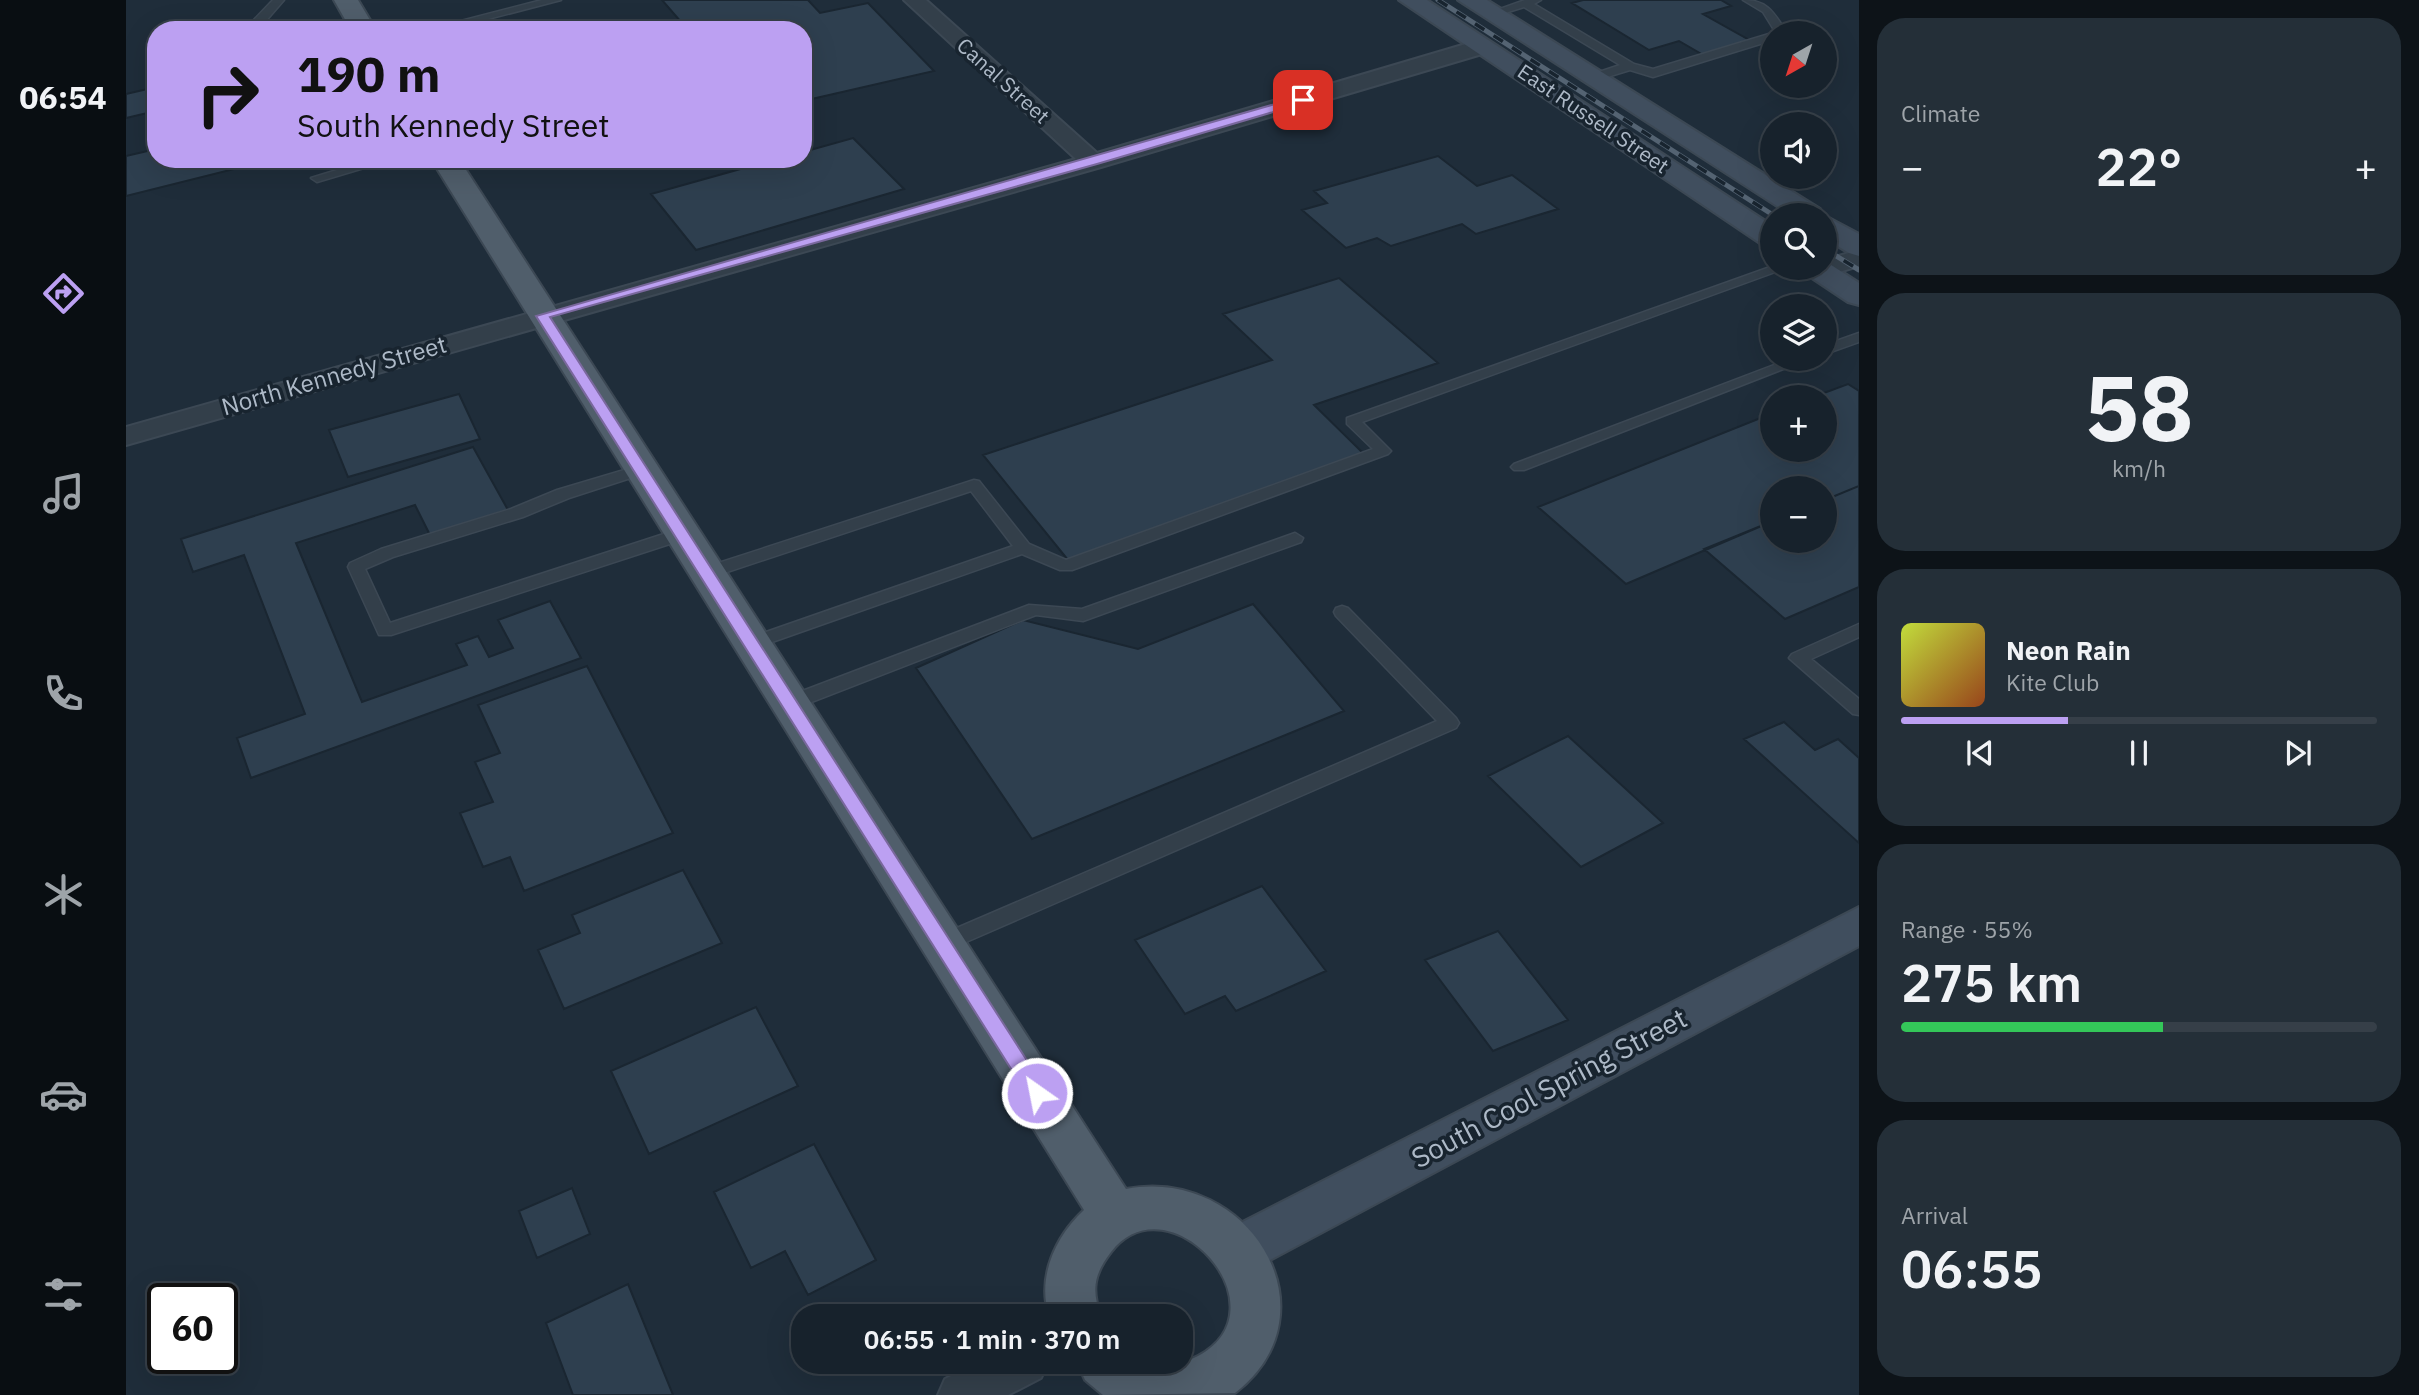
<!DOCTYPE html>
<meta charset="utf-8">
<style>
:root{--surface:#17222c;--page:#242f38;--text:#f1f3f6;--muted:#9ea4a9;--line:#363f48;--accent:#bca0f2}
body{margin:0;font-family:"IBM Plex Sans",sans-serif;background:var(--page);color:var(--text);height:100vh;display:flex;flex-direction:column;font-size:26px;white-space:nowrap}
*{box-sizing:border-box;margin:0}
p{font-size:23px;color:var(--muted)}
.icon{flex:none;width:38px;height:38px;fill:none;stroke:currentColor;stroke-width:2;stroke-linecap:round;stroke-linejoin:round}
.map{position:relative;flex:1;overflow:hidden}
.panel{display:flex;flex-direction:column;gap:18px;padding:18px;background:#0d1318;width:560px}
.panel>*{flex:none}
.top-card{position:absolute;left:21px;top:21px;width:665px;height:147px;border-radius:28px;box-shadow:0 7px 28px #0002,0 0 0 2px var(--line);background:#bca0f2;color:#111;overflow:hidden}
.needle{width:46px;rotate:219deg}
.tools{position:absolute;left:1634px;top:21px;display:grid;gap:14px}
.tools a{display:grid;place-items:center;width:77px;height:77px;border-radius:50%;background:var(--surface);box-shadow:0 7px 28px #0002,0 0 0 2px var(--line);font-size:35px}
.speed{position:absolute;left:21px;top:1283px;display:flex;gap:14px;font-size:35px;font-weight:700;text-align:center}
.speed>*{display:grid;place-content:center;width:91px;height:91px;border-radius:50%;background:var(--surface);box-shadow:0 7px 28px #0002,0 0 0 2px var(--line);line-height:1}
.speed .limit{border:4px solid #111;border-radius:10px;background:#fff;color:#111}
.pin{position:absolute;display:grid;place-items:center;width:60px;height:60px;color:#fff;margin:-30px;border-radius:14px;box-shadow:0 4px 10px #0006}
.me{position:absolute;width:77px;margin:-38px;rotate:327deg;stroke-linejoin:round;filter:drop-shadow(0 0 5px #0008)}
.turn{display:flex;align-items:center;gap:24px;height:147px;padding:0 35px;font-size:32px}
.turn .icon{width:91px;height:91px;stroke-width:2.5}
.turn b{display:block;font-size:49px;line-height:60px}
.big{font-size:52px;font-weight:600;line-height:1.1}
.panel .tile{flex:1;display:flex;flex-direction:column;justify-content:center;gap:10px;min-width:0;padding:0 24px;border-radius:28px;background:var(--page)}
.panel .dial{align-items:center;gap:0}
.dial b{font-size:91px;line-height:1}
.song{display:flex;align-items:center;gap:21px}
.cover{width:84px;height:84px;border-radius:10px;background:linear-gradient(135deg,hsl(70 70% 55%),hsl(20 70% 35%))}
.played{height:7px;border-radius:4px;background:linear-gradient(90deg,var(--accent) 35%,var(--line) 35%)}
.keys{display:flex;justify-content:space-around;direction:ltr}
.heat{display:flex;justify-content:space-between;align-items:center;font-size:38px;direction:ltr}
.charge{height:10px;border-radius:5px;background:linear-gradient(90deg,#34c759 55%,var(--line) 0)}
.trip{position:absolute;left:665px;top:1304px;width:402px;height:70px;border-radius:28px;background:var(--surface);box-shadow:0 7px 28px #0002,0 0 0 2px var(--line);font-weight:600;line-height:70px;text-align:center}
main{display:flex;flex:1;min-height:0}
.menu{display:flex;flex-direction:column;width:126px;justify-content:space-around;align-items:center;background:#090e12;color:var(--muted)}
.menu .icon{width:49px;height:49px}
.menu .active{color:var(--accent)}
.menu b{font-size:32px;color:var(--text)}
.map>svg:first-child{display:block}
</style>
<main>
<nav class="menu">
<b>06:54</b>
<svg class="icon active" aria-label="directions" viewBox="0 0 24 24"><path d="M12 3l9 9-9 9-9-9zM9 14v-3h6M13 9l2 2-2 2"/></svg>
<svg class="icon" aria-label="music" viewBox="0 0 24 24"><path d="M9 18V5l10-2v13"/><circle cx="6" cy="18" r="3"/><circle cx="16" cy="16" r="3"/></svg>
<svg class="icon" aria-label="phone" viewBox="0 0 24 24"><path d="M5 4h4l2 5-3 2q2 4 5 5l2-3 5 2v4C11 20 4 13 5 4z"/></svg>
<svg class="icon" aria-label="climate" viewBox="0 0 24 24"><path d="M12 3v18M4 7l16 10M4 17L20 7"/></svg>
<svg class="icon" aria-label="car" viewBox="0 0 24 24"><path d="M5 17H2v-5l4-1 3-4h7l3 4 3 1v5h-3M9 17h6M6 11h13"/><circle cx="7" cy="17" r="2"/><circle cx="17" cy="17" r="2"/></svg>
<svg class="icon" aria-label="filters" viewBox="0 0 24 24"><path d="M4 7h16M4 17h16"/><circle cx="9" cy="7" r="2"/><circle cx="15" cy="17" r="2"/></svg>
</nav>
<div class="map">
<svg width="1733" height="1395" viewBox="0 0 1733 1395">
<rect width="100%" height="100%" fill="#1f2d3a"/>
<!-- building -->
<path fill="#2e3f4f" stroke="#1a2631" stroke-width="2" d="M 536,0 L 682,0 L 694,13 L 742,3 L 808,71 L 677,101 L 677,30 L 562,30 Z
M 1457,0 L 1595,0 L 1605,6 L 1577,14 L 1625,41 L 1579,56 L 1553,41 L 1523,50 L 1446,3 Z
M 30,87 L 30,111 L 0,118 L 0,94 Z
M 727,138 L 778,189 L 570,250 L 525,194 L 650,159 L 677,159 L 677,152 Z
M 30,149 L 30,159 L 148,159 L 0,196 L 0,156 Z
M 1312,156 L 1351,186 L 1386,175 L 1432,209 L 1350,234 L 1336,224 L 1265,246 L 1251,238 L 1220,248 L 1176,210 L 1201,203 L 1188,191 Z
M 1213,278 L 1312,363 L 1188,405 L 1239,455 L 942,560 L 857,455 L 1146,360 L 1097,314 Z
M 1722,384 L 1733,391 L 1733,486 L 1699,500 L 1699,488 L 1647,488 L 1647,521 L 1500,584 L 1412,507 L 1647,413 L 1647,450 L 1699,450 L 1699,397 L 1687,397 Z
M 333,394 L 354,439 L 222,477 L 203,430 Z
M 347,447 L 382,510 L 304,535 L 289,505 L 170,543 L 236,702 L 341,665 L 330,644 L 352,636 L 363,657 L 387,648 L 372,620 L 424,601 L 455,658 L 125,778 L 111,738 L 179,714 L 118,555 L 67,572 L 55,539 Z
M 1733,486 L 1733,587 L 1659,619 L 1578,549 L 1647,521 L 1647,541 L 1699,541 L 1699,500 Z
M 1127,604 L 1218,711 L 906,839 L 790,668 L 897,620 L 1012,649 Z
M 461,666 L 547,833 L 398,891 L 384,857 L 357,867 L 334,813 L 367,802 L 349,762 L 374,753 L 352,705 Z
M 1658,722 L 1689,750 L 1712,739 L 1733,758 L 1733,843 L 1618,739 Z
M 1442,736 L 1537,823 L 1455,867 L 1362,776 Z
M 557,870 L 596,943 L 438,1009 L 412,950 L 454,933 L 446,915 Z
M 1136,886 L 1200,971 L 1110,1011 L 1099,996 L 1059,1014 L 1009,940 Z
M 1372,931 L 1442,1020 L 1367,1051 L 1299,960 Z
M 630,1007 L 672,1086 L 523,1154 L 485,1071 Z
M 688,1144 L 750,1260 L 682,1295 L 659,1251 L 625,1268 L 588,1192 Z
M 446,1188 L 464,1234 L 411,1258 L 393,1211 Z
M 502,1284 L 547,1395 L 447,1395 L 420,1323 Z"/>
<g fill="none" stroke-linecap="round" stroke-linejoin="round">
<!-- lane casing -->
<g stroke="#3c4854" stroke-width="3">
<path id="lane" d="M 147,0 L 158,0 L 132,30 L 113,30 L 123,25 Z
M 416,0 L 435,0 L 320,30 L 300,30 Z
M 1399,0 L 1415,0 L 1408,4 L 1508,64 L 1527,69 L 1643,34 L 1650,33 L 1637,12 L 1617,0 C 1642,0 1648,13 1661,33 L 1647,33 L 1647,40 L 1527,77 L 1504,70 L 1468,81 L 1464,79 L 1464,75 L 1494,65 L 1398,7 L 1366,17 L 1360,14 Z
M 535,22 L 539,23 L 539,27 L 508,30 Z
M 247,159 L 268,159 L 191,182 L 185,178 Z
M 1647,266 L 1660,268 L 1236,422 L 1265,451 L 1262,454 L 946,570 L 934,570 L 896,554 L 632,647 L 620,647 L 618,643 L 620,639 L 887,546 L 845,491 L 586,577 L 580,579 L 572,573 L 574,569 L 848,480 L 853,481 L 903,544 L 940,560 L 1247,449 L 1221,424 L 1221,418 Z
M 1733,333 L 1733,342 L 1699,354 L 1699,345 Z
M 1664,359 L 1683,359 L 1398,470 L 1388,470 L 1385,467 L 1388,464 Z
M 515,465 L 523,470 L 520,473 L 443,498 L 397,517 L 267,557 L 239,569 L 264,623 L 550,530 L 562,530 L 564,534 L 562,538 L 265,635 L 253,635 L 222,567 L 224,563 L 255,549 L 385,509 L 431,490 Z
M 1169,533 L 1177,538 L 1175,542 L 957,621 L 910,615 L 670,708 L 664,709 L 655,703 L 658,698 L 903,605 L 956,609 Z
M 1216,606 L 1222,608 L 1330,718 L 1333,723 L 1330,728 L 824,949 L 817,951 L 810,949 L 807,943 L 810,937 L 1311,721 L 1210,616 L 1208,612 L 1210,608 Z
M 1733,624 L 1733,637 L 1685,659 L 1733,699 L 1733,715 L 1727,714 L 1663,658 L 1666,654 Z"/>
</g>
<!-- street casing -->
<g stroke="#3c4854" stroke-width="4">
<path id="street" d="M 778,0 L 800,0 L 971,153 L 1350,41 L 1358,39 L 1369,46 L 1366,51 L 975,167 L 0,445 L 0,427 L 950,159 Z
M 1733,250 L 1733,266 L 1693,278 L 1684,275 L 1680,270 L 1699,268 L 1699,260 Z
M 853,1362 L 922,1362 L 915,1378 L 882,1395 L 812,1395 L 819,1379 Z"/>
</g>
<!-- secondary casing -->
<g stroke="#3c4854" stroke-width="4">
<path id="secondary" d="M 1273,0 L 1301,0 L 1647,226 L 1647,248 L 1637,245 Z
M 1332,0 L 1361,0 L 1694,209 L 1698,215 L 1665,215 Z
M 1699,216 L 1733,234 L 1733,256 L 1723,253 L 1699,238 Z
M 1699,261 L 1733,283 L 1733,305 L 1722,302 L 1680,274 L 1675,268 L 1699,268 Z
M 1733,907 L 1733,946 L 1131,1267 L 1113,1274 L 1095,1267 L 1088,1250 L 1095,1233 Z"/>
</g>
<!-- primary casing -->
<g stroke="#3c4854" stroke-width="4">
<path id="primary" d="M 208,0 L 232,0 L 250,30 L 225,30 Z
M 305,159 L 333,159 L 1000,1189 C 1124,1166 1212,1313 1109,1393 L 977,1395 L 959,1380 L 951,1362 C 982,1362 1048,1369 1072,1356 C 1162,1308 1043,1177 985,1252 C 968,1274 965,1290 975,1316 L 923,1316 C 911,1277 929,1237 958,1210 Z"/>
</g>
<!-- lane -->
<use href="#lane" fill="#333f4a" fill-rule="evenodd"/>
<!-- street -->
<use href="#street" fill="#333f4a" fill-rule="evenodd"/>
<!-- secondary -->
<use href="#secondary" fill="#404e5e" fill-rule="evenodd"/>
<!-- primary -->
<use href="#primary" fill="#505e6b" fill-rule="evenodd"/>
<!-- rail casing -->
<g stroke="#546372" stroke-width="5">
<path id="rail" d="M 1312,0 L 1647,215
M 1699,249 L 1733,270"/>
</g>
<!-- rail -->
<use href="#rail" stroke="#18242f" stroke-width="3.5" stroke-dasharray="11" stroke-linecap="butt"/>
</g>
<!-- route -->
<path fill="#bca0f2" stroke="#7a689d" stroke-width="2" d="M 1177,96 L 1181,97 L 1181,102 L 971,164 L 424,317 L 918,1087 L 921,1093 L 918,1099 L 911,1101 L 904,1099 L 410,316 Z"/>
<g text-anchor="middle" stroke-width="7" stroke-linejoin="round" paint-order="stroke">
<!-- far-street labels -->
<g font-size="21" fill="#adb9c7" stroke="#18242f">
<text transform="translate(877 81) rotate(42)" y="7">Canal Street</text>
<text transform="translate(1467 119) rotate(34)" y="7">East Russell Street</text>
</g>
<!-- street labels -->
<g font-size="24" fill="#adb9c7" stroke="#18242f">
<text transform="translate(208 376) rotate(-16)" y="8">North Kennedy Street</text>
</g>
<!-- near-street labels -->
<g font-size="28" fill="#adb9c7" stroke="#18242f">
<text transform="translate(1423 1088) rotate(-28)" y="10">South Cool Spring Street</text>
</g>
</g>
</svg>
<div class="tools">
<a><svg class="needle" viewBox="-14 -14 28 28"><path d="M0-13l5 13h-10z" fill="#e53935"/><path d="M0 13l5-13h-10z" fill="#9ea4a9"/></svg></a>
<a><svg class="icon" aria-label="sound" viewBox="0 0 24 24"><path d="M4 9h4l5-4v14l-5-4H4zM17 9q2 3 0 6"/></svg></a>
<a><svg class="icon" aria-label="search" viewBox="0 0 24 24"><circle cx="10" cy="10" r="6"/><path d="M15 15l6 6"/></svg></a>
<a><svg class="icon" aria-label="layers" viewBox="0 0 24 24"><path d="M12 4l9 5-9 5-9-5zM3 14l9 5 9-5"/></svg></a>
<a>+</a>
<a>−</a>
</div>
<div class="speed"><div class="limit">60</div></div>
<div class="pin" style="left:1177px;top:100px;background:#d93025"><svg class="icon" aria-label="arrive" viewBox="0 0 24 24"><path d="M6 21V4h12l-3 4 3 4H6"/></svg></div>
<svg class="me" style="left:911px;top:1093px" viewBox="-20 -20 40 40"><circle r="17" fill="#bca0f2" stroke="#fff" stroke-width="3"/><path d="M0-11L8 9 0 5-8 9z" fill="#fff"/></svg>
<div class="trip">06:55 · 1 min · 370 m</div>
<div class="top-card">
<div class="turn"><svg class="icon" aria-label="right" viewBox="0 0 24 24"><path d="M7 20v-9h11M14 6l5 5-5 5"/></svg><div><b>190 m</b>South Kennedy Street</div></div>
</div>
</div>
<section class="panel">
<div class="tile"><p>Climate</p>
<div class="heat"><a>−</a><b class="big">22°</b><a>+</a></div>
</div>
<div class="tile dial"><b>58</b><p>km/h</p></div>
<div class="tile">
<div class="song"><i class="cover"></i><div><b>Neon Rain</b><p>Kite Club</p></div></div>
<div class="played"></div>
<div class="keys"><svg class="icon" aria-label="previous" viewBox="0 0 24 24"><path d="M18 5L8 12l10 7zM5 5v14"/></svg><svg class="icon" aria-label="pause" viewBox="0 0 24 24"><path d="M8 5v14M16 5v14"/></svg><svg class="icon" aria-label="next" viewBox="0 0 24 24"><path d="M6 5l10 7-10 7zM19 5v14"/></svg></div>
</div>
<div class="tile"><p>Range · 55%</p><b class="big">275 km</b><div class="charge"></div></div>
<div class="tile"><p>Arrival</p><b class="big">06:55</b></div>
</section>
</main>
